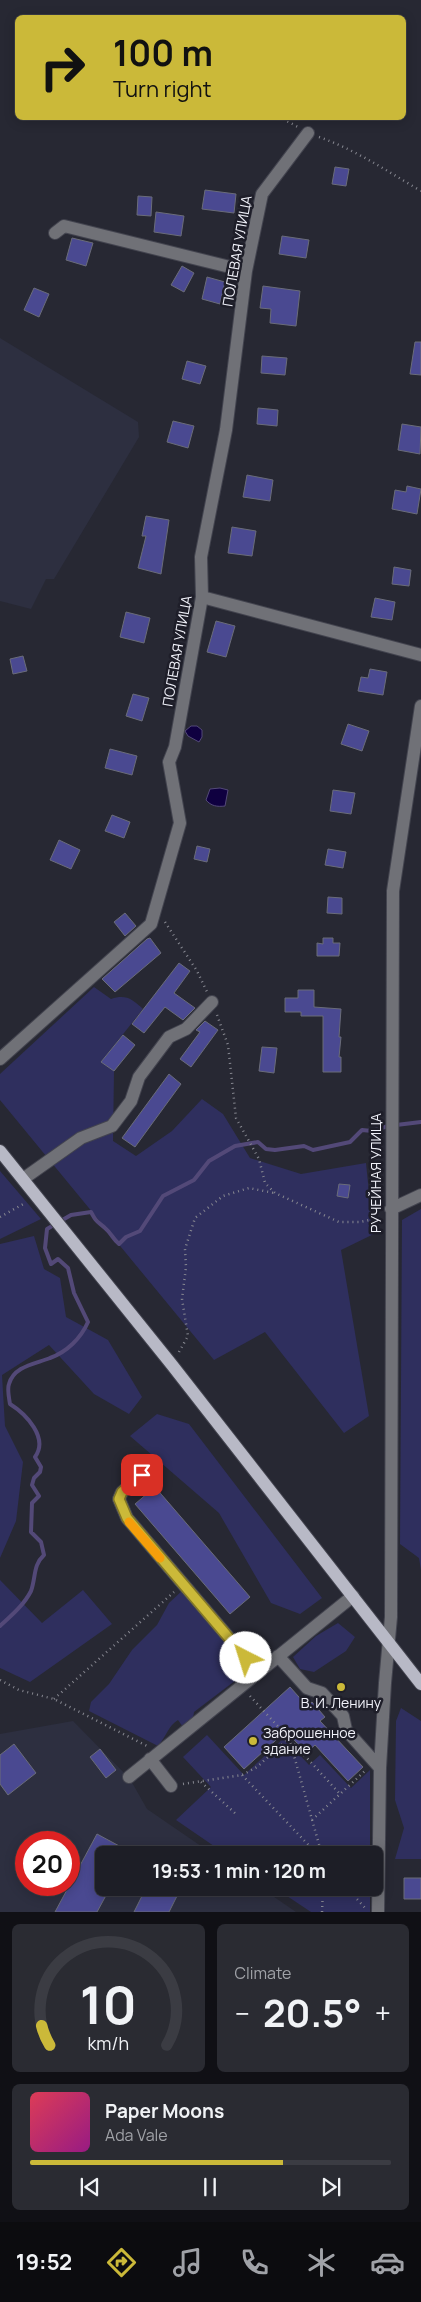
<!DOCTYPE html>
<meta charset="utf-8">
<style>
:root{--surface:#1d1e26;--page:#2a2b32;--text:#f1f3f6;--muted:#a0a2a7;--line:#3b3c43;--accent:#cbb939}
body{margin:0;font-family:Manrope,sans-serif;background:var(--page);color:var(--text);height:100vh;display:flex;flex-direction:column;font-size:19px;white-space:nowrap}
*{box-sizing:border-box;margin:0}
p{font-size:16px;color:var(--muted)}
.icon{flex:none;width:28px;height:28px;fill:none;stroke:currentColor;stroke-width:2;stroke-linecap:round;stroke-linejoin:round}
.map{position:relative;height:1912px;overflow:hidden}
.drawer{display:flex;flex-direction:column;gap:12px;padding:12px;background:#101015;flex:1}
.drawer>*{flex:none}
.top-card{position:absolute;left:15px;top:15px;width:391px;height:105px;border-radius:8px;box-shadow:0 2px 12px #0003,0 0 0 1px var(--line);background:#cbb939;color:#111;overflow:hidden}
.speed{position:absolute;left:15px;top:1831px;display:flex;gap:10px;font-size:25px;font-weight:700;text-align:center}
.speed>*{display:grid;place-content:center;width:65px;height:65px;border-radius:50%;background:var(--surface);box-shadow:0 2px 12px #0003,0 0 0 1px var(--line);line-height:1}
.speed .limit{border:8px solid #d22;background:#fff;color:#111}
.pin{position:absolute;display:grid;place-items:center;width:42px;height:42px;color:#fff;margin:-21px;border-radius:10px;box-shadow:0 2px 8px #0006}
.me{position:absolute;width:55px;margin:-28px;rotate:320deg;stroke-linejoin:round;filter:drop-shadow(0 0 4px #0008)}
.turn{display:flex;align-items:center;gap:18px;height:105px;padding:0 15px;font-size:22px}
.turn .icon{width:65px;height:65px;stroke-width:2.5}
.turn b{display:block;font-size:35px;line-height:42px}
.big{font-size:38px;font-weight:700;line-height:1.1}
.drawer .card{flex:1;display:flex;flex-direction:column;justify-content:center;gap:8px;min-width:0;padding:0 18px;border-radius:8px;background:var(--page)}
.drawer .dial{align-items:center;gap:0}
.dial svg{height:130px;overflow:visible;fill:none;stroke:var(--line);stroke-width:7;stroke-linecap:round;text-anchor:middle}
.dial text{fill:var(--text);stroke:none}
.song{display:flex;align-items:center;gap:15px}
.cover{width:60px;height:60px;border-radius:8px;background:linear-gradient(135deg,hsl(350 70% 55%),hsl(310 70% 35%))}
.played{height:5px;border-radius:2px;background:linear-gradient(90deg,var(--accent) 70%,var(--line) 70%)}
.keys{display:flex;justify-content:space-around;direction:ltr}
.heat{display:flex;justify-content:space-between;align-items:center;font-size:28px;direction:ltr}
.drawer .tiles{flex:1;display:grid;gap:12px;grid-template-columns:1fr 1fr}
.card:last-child{grid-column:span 2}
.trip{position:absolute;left:95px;top:1846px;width:288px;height:50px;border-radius:8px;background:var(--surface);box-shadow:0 2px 12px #0003,0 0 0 1px var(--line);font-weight:700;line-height:50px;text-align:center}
.tabs{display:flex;height:80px;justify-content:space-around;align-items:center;background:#0c0c0f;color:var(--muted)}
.tabs .icon{width:35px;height:35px}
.tabs .current{color:var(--accent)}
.tabs b{font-size:22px;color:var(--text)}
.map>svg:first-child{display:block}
</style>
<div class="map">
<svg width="421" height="1912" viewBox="0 0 421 1912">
<rect width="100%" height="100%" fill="#272833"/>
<!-- built -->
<path fill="#2d2f40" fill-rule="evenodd" d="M 0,338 L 138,422 L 139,437 L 54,579 L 46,579 L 31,609 L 0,601 Z
M 73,1721 L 130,1779 L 147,1809 L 214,1855 L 104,1855 L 104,1888 L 261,1888 L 296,1912 L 0,1912 L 0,1734 ZM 26,1842 L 69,1842 L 69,1885 L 26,1885 Z"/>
<!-- green -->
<path fill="#2f2f5e" d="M 94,987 L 111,999 C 126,994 132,999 143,1009 L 101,1062 L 114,1071 L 113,1141 L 136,1156 L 172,1131 L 202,1099 L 223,1114 L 250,1158 L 301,1174 L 366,1163 L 371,1212 L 378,1232 L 341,1250 L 369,1416 L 344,1433 L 265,1332 L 214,1360 L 0,1100 L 0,1074 Z
M 0,1171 L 41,1219 L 0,1239 Z
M 421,1209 L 421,1570 L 419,1558 L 400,1544 L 402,1220 Z
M 34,1236 L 44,1269 L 60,1278 L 66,1317 L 108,1340 L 142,1397 L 129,1414 L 94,1394 L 49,1345 L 2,1375 L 5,1426 L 23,1462 L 16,1521 L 0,1558 L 0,1244 Z
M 157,1414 L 189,1424 L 322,1598 L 300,1614 L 271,1603 L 219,1513 L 130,1436 Z
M 0,1580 L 42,1623 L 83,1590 L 112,1624 L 30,1682 L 0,1668 Z
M 184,1589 L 239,1653 L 242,1666 L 236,1680 L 194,1712 L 193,1718 L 183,1727 L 178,1720 C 168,1726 166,1737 158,1746 L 89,1711 L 91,1702 L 109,1684 L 132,1650 L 157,1625 L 169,1603 Z
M 338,1623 L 355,1637 L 346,1651 L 314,1672 L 300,1669 L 293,1657 L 316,1636 Z
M 401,1708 L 421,1721 L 421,1859 L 395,1859 L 404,1828 L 395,1800 L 396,1721 Z
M 207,1735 L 244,1775 L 284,1738 L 309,1765 L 320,1755 L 351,1788 L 370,1770 L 370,1855 L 227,1855 L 176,1820 L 211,1787 L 183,1757 Z
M 275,1888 L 370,1888 L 370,1912 L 311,1912 Z"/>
<!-- water -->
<path fill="#0f0040" stroke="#534978" d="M 191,726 L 197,726 L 202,730 L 202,737 L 199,742 L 188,736 L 185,731 Z
M 220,788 L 228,790 L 225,806 C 217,807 211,806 206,800 L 210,789 Z"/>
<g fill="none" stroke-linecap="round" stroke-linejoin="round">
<!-- stream -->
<path stroke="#534978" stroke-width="4" d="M 0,1626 C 11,1616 24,1605 31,1591 C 36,1577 33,1565 44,1555 L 41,1542 L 31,1532 L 32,1503 L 39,1496 L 32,1485 L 34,1478 L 40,1472 L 41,1467 L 35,1457 C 49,1438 26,1414 10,1404 C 9,1398 7,1389 9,1384 C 14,1366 35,1364 50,1358 C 67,1352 81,1338 88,1322 L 74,1293 L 68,1268 L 58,1259 L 51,1264 L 45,1248 L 47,1229 L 71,1215 L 91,1212 C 97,1223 97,1221 105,1228 C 111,1233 113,1239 119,1244 L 126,1237 L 140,1231 L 163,1196 L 194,1180 L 209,1161 L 235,1146 L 258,1142 L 266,1149 L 275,1150 L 304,1146 L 313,1150 L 350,1142 L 362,1130 L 372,1131 L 388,1126 L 421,1122"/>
</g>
<!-- building -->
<path fill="#4a4991" stroke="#6a6c79" d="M 335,167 L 349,169 L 346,186 L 332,184 Z
M 205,190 L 236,194 L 234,213 L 202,209 Z
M 138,196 L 152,197 L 151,216 L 137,215 Z
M 156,212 L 184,216 L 181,236 L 154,232 Z
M 282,236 L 309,240 L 306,258 L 279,254 Z
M 72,238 L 93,243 L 86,266 L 66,260 Z
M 182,266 L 194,273 L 184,292 L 171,285 Z
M 207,277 L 225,282 L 220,304 L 202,299 Z
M 263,286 L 300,291 L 296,326 L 270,323 L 271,309 L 260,308 Z
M 34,288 L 49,294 L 39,317 L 24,310 Z
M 415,342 L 421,342 L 421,375 L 410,374 Z
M 262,356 L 287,358 L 285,375 L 261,373 Z
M 187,361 L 206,366 L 200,384 L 182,379 Z
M 258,408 L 278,410 L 277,426 L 257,424 Z
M 173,421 L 194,426 L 188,448 L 167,442 Z
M 402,424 L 421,427 L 420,454 L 398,450 Z
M 247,475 L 273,480 L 270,501 L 243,497 Z
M 407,486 L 421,489 L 417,514 L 392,509 L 395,490 L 406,492 Z
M 146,516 L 169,520 L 161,574 L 138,568 L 146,536 L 142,536 Z
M 232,527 L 256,531 L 252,556 L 228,553 Z
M 394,567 L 411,570 L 409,586 L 392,584 Z
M 375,598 L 395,602 L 392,620 L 371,617 Z
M 126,612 L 150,618 L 144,643 L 120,637 Z
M 216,621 L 235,626 L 226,657 L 207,652 Z
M 23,656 L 27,671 L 13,674 L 10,659 Z
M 370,669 L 387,672 L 383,695 L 358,691 L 361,677 L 368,678 Z
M 133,694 L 149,698 L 142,721 L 126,716 Z
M 348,724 L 369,731 L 362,751 L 341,744 Z
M 110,749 L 137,756 L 132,775 L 105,768 Z
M 333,790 L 355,793 L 351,814 L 330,811 Z
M 112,815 L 130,822 L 124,838 L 105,831 Z
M 59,840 L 80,850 L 71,869 L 50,860 Z
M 197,846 L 210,849 L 207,862 L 194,859 Z
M 328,849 L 346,852 L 343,868 L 325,865 Z
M 328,897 L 342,898 L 342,914 L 327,913 Z
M 125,913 L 136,926 L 125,936 L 114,922 Z
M 150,938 L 161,953 L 115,992 L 102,979 L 147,939 Z
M 323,938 L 333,938 L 333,943 L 340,943 L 339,956 L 317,956 L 317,943 L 323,944 Z
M 179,963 L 190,971 L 174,993 L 195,1008 L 183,1020 L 165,1007 L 144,1033 L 132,1024 Z
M 298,990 L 314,990 L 314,1007 L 341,1009 L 339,1037 L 341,1037 L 339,1057 L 341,1057 L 341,1072 L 323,1072 L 323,1016 L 301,1016 L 301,1012 L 285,1012 L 285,998 L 298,998 Z
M 205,1021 L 218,1030 L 191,1067 L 180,1059 L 200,1032 L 196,1030 Z
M 123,1035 L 135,1045 L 114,1071 L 101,1062 Z
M 262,1047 L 277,1048 L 274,1073 L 259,1071 Z
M 169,1074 L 181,1084 L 135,1147 L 122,1138 Z
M 339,1184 L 350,1185 L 348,1198 L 337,1196 Z
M 155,1487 L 250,1597 L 230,1614 L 135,1504 Z
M 290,1687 L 307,1706 L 312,1702 L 325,1717 L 320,1721 L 363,1767 L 348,1781 L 315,1745 L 306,1753 L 286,1731 L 244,1769 L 224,1747 Z
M 14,1744 L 36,1773 L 8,1795 L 0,1784 L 0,1755 Z
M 100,1749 L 116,1770 L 106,1778 L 90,1757 Z
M 97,1834 L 136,1855 L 104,1855 L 104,1888 L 110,1888 L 97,1912 L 55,1912 Z
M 404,1878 L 421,1878 L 421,1899 L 404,1899 Z
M 146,1888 L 181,1888 L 169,1912 L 134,1912 Z"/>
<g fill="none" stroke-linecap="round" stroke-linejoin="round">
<!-- minor casing -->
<g stroke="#43444f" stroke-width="14">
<path id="minor" d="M 55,233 L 64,226 L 246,271
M 202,597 L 421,655
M 0,1059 L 151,924 L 180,823 L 169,762 L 175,747 L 202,597 L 201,557 L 226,430 L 246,271 L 262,194 L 308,133
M 23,1179 L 81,1138 L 112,1126 L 131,1101 L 139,1077 L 169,1037 L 186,1029 L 212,1002
M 391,1209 L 421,1195
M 142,1475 L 122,1492 L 119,1499 L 127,1518 L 258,1672
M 278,1656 L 307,1688 L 322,1693 L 343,1716 L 346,1730 L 380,1768
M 150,1759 L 171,1786
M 129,1777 L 353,1596
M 378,1912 L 380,1768 L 385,1683 L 391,1617 L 393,891 L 421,706"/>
</g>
<!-- major casing -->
<g stroke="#43444f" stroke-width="14">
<path id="major" d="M 0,1151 L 172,1365 L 421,1684"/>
</g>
<!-- path -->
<path stroke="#878891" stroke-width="2.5" stroke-dasharray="1 4" stroke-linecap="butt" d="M 283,119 L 298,127
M 319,137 C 356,150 387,171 421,191
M 165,922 L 197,971 L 207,992
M 217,1015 L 228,1045 L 236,1118 L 259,1159 L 265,1183 L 275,1193 L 339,1222 L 360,1222 L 379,1218
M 0,1217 L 25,1203
M 179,1352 L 188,1336 L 182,1299 L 186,1267 L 185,1249 L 195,1218 L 223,1196 L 249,1188 L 274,1193
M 0,1680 L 19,1690 L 54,1699 L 147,1746
M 250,1696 L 340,1794
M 54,1699 L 174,1592
M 242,1775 L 318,1855
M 201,1782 L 237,1815
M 183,1784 L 242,1775 L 257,1767 L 289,1738 L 322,1855
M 312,1820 L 366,1770
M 347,1888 L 366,1909
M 322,1912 L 323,1888"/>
<!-- minor -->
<use href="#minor" stroke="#707177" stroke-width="12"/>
<!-- major -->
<use href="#major" stroke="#b8b9c6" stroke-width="12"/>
</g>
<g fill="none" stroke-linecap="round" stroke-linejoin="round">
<!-- route casing -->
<g stroke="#847825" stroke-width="12">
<path id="route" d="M 142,1475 L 122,1492 L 119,1499 L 127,1518 L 246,1658"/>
</g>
<!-- route -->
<use href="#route" stroke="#cbb939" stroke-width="9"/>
<!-- slow -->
<path stroke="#f59e0b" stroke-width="9" d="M 129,1522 L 160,1558"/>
</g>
<!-- markers -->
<g fill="#cbb939" stroke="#1e1e29" stroke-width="2">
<circle cx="341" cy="1687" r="5"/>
<circle cx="253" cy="1741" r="5"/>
</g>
<g text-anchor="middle" stroke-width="5" stroke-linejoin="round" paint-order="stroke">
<!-- street labels -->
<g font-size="14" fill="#f1f2fa" stroke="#1e1e29">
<text transform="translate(237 251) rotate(-80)" y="5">ПОЛЕВАЯ УЛИЦА</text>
<text transform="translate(177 651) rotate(-80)" y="5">ПОЛЕВАЯ УЛИЦА</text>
<text transform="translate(376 1173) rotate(-90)" y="5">РУЧЕЙНАЯ УЛИЦА</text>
</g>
<!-- poi labels -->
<g font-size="14" fill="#f1f2fa" stroke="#1e1e29">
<text x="341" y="1708">В. И. Ленину</text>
<text x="263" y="1738" text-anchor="start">Заброшенное<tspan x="263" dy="16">здание</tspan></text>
</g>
</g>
</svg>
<div class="speed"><div class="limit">20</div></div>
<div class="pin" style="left:142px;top:1475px;background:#d93025"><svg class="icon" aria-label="arrive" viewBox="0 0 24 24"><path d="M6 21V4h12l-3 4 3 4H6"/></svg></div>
<svg class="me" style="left:246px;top:1658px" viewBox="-20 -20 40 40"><circle r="19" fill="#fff"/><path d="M0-13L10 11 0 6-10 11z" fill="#cbb939"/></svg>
<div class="trip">19:53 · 1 min · 120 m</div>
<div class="top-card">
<div class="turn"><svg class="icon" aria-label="right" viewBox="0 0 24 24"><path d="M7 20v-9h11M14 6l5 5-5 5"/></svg><div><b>100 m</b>Turn right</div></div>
</div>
</div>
<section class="drawer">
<div class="tiles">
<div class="card dial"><svg viewBox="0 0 100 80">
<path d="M14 69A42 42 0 1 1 86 69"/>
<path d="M14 69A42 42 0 0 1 9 57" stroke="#cbb939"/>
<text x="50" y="56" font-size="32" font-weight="700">10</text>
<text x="50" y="72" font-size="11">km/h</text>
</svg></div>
<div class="card"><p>Climate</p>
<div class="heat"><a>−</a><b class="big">20.5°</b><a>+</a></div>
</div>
<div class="card">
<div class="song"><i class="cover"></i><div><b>Paper Moons</b><p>Ada Vale</p></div></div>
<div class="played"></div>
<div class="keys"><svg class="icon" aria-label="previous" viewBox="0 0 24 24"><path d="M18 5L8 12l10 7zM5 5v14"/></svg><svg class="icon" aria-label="pause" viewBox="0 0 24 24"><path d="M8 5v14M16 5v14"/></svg><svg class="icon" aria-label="next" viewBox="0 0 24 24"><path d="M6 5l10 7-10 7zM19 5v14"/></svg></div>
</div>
</div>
</section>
<nav class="tabs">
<b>19:52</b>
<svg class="icon current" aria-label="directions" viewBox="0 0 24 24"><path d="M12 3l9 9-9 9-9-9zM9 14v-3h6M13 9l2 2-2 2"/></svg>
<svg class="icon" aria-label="music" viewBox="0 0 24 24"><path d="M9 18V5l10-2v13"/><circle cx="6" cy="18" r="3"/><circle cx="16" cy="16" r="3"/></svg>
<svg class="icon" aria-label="phone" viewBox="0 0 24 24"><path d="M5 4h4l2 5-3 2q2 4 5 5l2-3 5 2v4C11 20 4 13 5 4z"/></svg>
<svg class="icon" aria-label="climate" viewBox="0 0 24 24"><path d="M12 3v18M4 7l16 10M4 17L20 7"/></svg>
<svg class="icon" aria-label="car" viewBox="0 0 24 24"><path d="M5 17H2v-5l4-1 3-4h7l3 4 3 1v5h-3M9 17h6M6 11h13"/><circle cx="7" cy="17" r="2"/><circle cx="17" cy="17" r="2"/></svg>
</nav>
